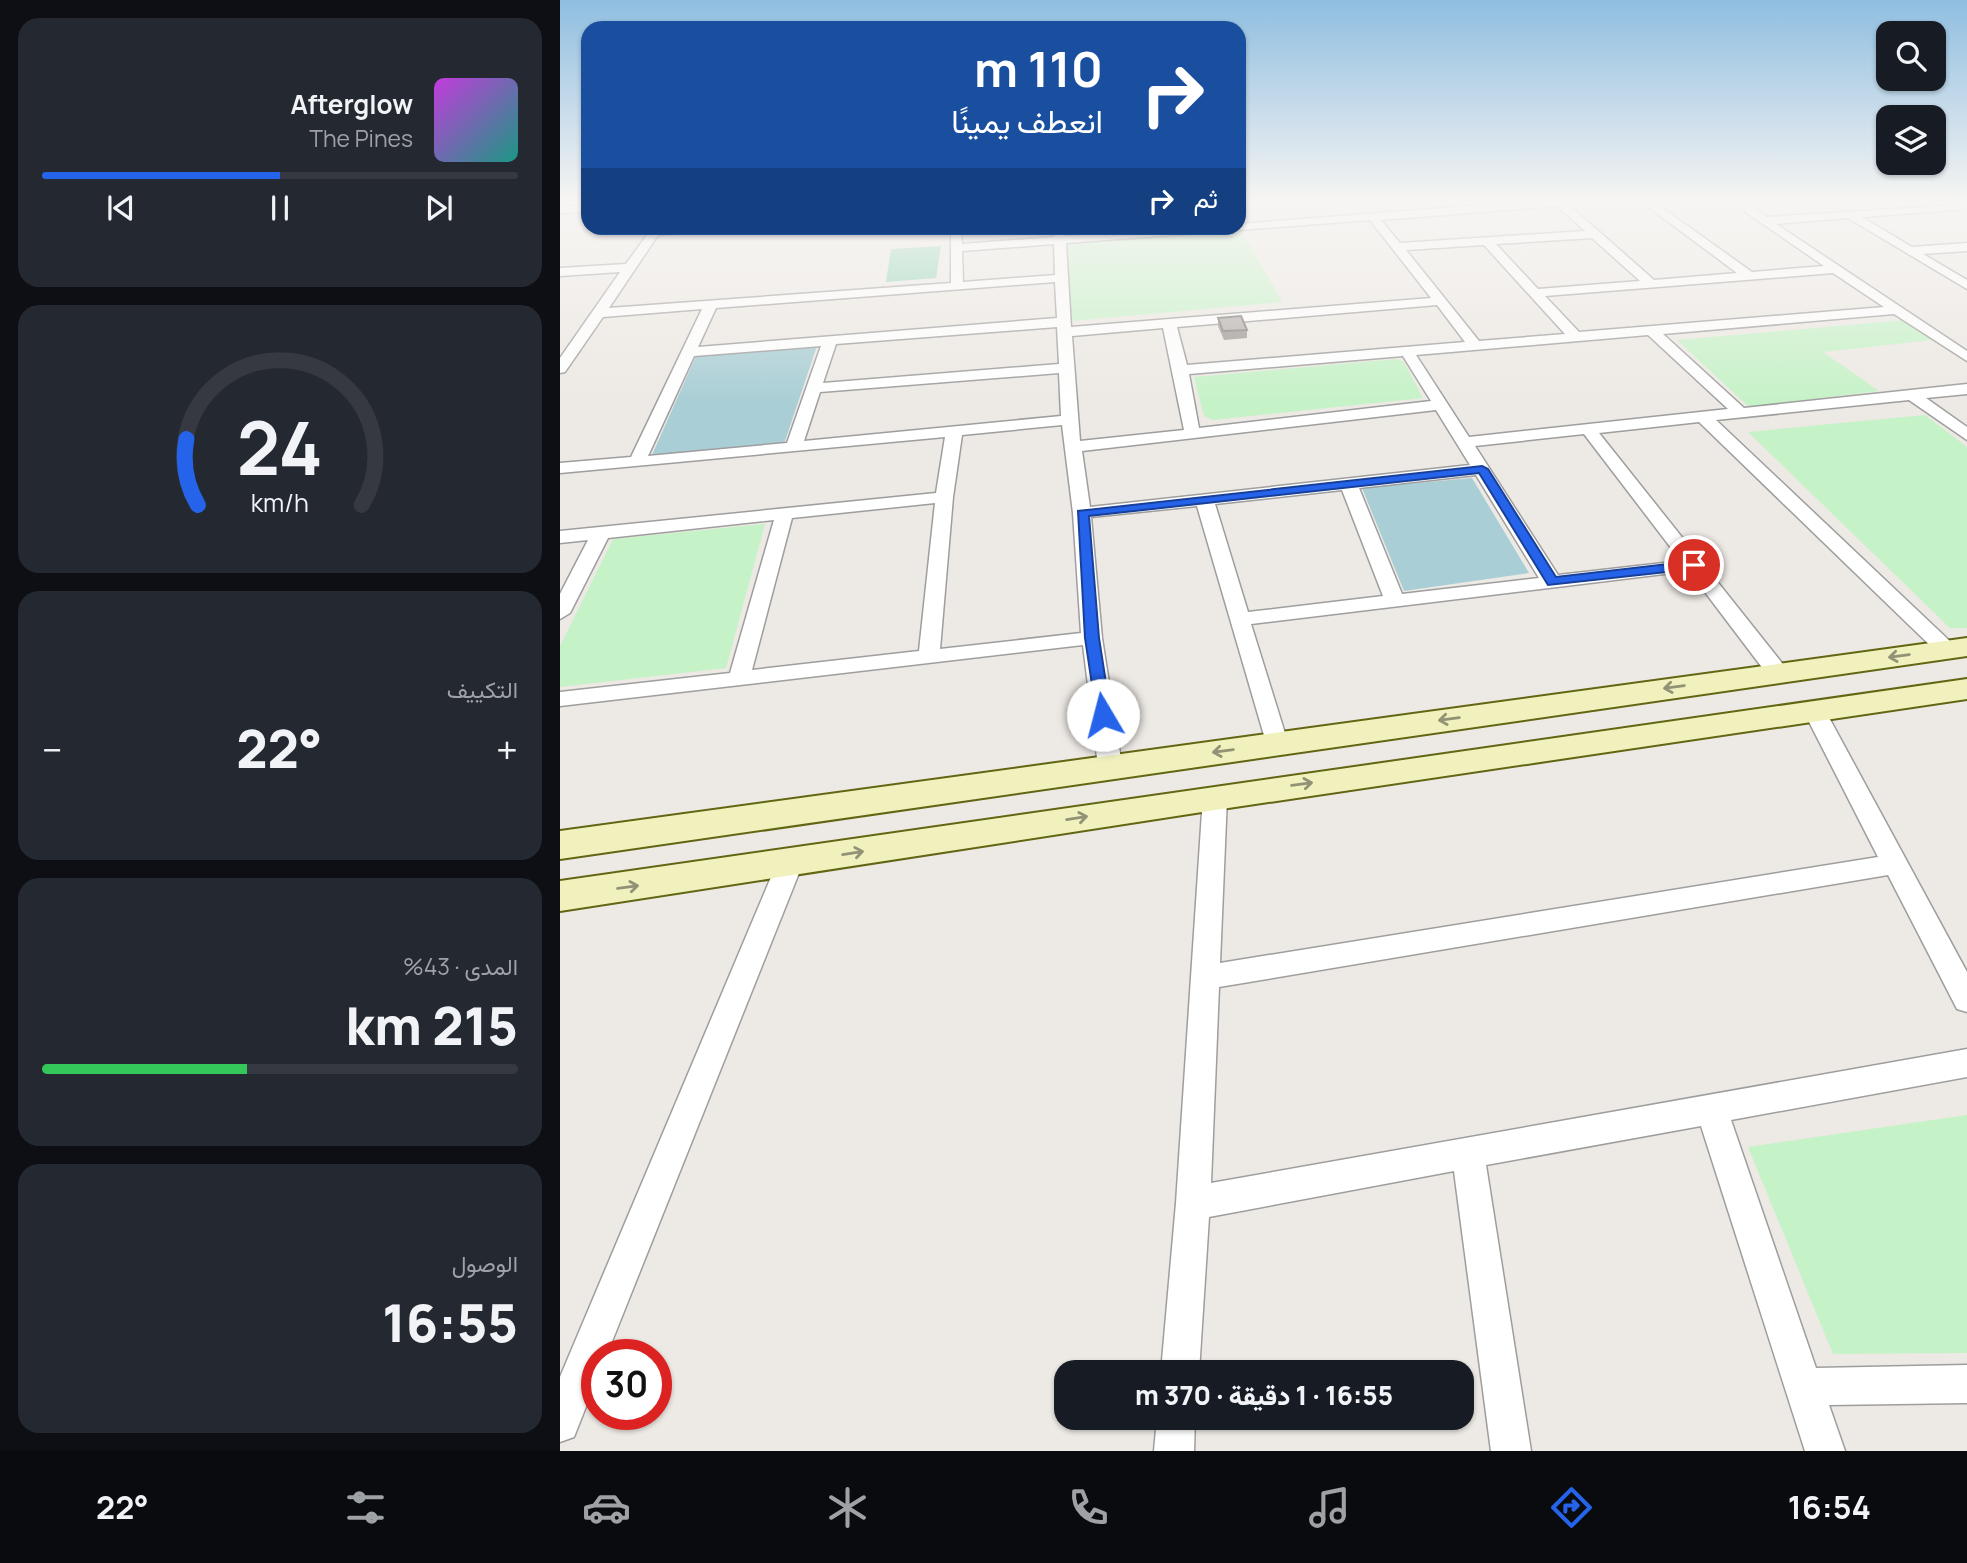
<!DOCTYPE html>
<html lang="ar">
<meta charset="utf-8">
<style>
:root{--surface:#171b24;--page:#242831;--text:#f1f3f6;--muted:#9ea1a6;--line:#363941;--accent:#2563eb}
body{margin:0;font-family:Manrope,Vazirmatn,sans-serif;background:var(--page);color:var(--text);direction:rtl;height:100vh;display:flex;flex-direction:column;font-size:26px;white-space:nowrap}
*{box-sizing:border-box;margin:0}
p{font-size:23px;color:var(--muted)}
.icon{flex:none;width:38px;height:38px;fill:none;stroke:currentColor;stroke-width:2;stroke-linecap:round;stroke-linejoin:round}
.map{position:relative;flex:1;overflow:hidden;direction:ltr}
.drawer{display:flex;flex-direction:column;gap:18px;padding:18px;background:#0d0f14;width:560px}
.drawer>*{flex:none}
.guide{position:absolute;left:21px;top:21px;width:665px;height:214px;border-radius:21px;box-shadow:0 2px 5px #0004;direction:rtl;background:#1a4fa0;color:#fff;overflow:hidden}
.tools{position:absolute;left:1316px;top:21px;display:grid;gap:14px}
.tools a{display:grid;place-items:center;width:70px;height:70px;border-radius:14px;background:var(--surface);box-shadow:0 2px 5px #0004;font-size:35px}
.speed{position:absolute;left:21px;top:1339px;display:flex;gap:14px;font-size:35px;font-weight:700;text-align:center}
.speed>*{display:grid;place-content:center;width:91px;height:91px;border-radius:50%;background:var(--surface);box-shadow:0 2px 5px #0004;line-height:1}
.speed .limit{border:10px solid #d22;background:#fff;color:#111}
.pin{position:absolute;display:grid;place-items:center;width:60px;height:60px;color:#fff;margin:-30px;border:4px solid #fff;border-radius:50%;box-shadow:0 2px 7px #0007}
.me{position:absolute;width:77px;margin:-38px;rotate:352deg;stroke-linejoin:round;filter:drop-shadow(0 0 5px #0008)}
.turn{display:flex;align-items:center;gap:24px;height:147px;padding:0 28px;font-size:32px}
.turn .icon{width:91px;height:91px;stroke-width:2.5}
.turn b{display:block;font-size:49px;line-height:60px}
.then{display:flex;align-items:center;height:66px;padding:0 28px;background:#0003;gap:14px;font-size:26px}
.big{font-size:52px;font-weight:800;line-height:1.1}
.drawer .widget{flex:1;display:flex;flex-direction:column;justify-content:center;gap:10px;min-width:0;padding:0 24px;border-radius:21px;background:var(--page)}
.drawer .dial{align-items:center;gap:0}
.dial svg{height:182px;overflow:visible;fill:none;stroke:var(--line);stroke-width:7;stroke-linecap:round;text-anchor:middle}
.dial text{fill:var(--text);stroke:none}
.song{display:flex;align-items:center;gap:21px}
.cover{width:84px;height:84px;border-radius:10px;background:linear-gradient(135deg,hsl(290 70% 55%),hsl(170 70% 35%))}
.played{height:7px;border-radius:4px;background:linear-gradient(90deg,var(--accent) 50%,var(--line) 50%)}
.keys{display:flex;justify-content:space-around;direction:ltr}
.heat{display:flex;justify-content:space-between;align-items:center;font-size:38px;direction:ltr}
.charge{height:10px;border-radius:5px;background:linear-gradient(90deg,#34c759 43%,var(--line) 0)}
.trip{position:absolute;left:494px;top:1360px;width:420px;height:70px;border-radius:21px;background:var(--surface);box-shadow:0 2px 5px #0004;font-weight:800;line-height:70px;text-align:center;direction:rtl}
.dock{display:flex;height:112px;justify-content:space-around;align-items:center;background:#090b0e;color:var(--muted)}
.dock .icon{width:49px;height:49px}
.dock .on{color:var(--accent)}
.dock b{font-size:32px;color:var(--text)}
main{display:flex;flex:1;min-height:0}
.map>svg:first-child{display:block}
</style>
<main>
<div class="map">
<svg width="1407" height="1451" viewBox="0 0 1407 1451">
<rect width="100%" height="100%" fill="#ede9e4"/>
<!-- park -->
<path fill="#c6f2c7" d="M 682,231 L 722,302 L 512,321 L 505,244 Z
M 1345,320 L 1372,340 L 1263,352 L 1319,391 L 1189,407 L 1117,340 Z
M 837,359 L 844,362 L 863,398 L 653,420 L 644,416 L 634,377 Z
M 1365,415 L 1407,447 L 1407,628 L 1390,628 L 1188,432 Z
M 205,524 L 166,668 L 0,687 L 0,646 L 53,539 Z
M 1407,1115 L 1407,1353 L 1273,1354 L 1188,1147 Z"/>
<!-- pitch -->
<path fill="#8bd3b3" d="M 381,246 L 376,278 L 326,282 L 331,249 Z"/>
<!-- water -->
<path fill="#a9ced5" d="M 257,346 L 224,444 L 92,455 L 136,356 Z
M 912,478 L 969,573 L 844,591 L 802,488 Z"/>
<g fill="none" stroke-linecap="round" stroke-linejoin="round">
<!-- minor casing -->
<g stroke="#9e9e9e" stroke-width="3">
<path id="minor" d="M 986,200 L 1037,200 L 1009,205 L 1094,280 L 1177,273 L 1079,200 L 1091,200 L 1192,272 L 1264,266 L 1168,200 L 1181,200 L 1207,217 L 1400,205 L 1400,209 L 1396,210 L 1302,217 L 1352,247 L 1407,243 L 1407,251 L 1363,254 L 1407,280 L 1407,289 L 1288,218 L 1216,224 L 1407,351 L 1407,361 L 1334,314 L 1103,334 L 1184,408 L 1407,384 L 1407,394 L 1366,398 L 1407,427 L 1407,440 L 1349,400 L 1156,420 L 1394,645 L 1398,650 L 1394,655 L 1380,655 L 1139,422 L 1039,433 L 1226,668 L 1229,673 L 1226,678 L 1210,678 L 1129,571 L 691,624 L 728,743 L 724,749 L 708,749 L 637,506 L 531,517 L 542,638 L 562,766 L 558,772 L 542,772 L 538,766 L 523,645 L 0,706 L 0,692 L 170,673 L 214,520 L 48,538 L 10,613 L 0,619 L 0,594 L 28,540 L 0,543 L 0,531 L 376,493 L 385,437 L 0,473 L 0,463 L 71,457 L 142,309 L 43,317 L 5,372 L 0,373 L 0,358 L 60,272 L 0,276 L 0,268 L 66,264 L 92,228 L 154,228 L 149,231 L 98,235 L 49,308 L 391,283 L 391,228 L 401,228 L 402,244 L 494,237 L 494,228 L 504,228 L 505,236 L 627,228 L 673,228 L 667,231 L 506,243 L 511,327 L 871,298 L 810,220 L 679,230 L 674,228 L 679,228 L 679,224 ZM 997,206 L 1025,231 L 840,243 L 821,220 ZM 1032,238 L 1080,281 L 978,289 L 936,244 ZM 494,244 L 495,275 L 403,282 L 402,251 ZM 924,245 L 1005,334 L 919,341 L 846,250 ZM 1273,273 L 1324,307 L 1019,332 L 985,296 ZM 495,282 L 497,318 L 138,347 L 156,308 ZM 877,305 L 905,342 L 627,365 L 617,327 ZM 497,327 L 499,364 L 263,383 L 276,344 ZM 603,328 L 624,430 L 520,441 L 512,336 ZM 1088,335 L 1168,409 L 909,437 L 856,355 ZM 261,346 L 227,443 L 88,456 L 134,356 ZM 843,356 L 871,401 L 639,428 L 629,374 ZM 499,373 L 501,416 L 244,441 L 260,392 ZM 876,410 L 910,465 L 530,507 L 522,451 ZM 502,425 L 513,513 L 521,633 L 380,649 L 393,497 L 402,435 ZM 1024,434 L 1121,561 L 998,575 L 915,446 ZM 916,475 L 979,578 L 842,594 L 799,488 ZM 782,490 L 823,596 L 688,612 L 655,504 ZM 375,503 L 359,651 L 192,670 L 232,518 Z
M 28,206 L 28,212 L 0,213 L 0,207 Z
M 1255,705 L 1263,707 L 1266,712 L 1407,972 L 1407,1012 L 1397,1009 L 1328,875 L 659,987 L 651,1183 L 1407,1049 L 1407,1077 L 1171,1120 L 1256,1368 L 1407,1365 L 1407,1403 L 1269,1405 L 1285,1451 L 1245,1451 L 1141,1126 L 926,1165 L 971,1451 L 931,1451 L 894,1171 L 649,1217 L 639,1372 L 601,1372 L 616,1203 L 643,797 L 646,791 L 655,788 L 664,791 L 667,797 L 660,963 L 1318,857 L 1244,712 L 1247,707 Z
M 230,853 L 239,856 L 243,863 L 47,1354 L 37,1354 L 37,1379 L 14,1437 L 0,1442 L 0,1377 L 217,863 L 221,856 Z
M 597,1418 L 635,1418 L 634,1451 L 594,1451 Z"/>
</g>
<!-- secondary casing -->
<g stroke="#626612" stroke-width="4">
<path id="secondary" d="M 1407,638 L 1407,656 L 0,859 L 0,831 Z
M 1407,679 L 1407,699 L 655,810 L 0,911 L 0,881 Z"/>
</g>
<!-- minor -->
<use href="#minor" fill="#fff" fill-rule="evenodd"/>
<!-- secondary -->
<use href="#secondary" fill="#f1f1be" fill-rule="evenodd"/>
</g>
<!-- wall -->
<path fill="#9d9692" d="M 658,318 L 687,330 L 687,338 L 664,340 L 658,326 Z"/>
<!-- building -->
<path fill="#b6aeaa" stroke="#7f7a77" stroke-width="2" d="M 681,316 L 687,330 L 663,331 L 658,318 Z"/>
<!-- one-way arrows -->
<defs><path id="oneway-shaft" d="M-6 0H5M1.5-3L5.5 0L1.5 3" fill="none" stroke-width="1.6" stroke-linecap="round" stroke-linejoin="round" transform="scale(1.75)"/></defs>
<g stroke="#929276">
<use href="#oneway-shaft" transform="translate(1339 656) rotate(172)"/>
<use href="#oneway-shaft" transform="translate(1114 687) rotate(172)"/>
<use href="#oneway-shaft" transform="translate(889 719) rotate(172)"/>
<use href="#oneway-shaft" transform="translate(663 751) rotate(172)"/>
<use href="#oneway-shaft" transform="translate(742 784) rotate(-8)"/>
<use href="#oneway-shaft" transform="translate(517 818) rotate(-9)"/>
<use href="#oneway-shaft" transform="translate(293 853) rotate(-9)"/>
<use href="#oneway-shaft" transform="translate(68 887) rotate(-8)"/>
</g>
<!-- sky -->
<linearGradient id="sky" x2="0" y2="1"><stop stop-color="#8fbee0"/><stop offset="0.5" stop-color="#f7f5f3"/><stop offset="1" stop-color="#f7f5f3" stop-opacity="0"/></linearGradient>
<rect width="1407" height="403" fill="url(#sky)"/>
<!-- route -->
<path fill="#2563eb" stroke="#184099" stroke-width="2" d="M 922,466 L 928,469 L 996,577 L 1134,561 L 1141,565 L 1134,569 L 988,585 L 919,473 L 529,516 L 539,638 L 551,715 L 543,720 L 537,718 L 525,638 L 518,511 Z"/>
</svg>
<div class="tools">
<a><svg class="icon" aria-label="search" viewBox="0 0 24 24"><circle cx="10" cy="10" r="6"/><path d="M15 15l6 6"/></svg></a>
<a><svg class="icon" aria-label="layers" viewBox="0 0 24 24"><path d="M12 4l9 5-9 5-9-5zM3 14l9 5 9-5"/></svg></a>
</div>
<div class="speed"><div class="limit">30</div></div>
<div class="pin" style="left:1134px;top:565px;background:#d93025"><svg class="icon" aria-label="arrive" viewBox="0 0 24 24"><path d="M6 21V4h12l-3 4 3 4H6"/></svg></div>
<svg class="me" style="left:543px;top:715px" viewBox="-20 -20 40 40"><circle r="19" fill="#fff"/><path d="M0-13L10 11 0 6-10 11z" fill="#2563eb"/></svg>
<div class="trip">16:55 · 1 دقيقة · 370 m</div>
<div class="guide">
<div class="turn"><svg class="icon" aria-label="right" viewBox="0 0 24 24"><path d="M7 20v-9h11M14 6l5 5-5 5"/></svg><div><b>110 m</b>انعطف يمينًا</div></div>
<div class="then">ثم<svg class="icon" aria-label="right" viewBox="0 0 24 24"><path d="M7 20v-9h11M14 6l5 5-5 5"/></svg></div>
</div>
</div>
<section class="drawer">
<div class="widget">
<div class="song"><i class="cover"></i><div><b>Afterglow</b><p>The Pines</p></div></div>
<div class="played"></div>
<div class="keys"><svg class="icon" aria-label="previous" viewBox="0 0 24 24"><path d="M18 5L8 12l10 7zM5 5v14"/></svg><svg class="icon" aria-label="pause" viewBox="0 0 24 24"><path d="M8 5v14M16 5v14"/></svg><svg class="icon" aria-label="next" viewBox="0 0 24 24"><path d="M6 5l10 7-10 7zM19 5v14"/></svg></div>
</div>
<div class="widget dial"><svg viewBox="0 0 100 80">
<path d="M14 69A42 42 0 1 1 86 69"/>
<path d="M14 69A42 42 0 0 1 9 40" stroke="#2563eb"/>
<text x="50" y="56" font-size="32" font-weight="700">24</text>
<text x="50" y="72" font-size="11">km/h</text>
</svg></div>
<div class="widget"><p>التكييف</p>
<div class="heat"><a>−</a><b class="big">22°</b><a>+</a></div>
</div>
<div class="widget"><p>المدى · 43%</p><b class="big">215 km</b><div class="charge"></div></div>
<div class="widget"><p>الوصول</p><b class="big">16:55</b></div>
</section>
</main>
<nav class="dock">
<b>16:54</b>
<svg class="icon on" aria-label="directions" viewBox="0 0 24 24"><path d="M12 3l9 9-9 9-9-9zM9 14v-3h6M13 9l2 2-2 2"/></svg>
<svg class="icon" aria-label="music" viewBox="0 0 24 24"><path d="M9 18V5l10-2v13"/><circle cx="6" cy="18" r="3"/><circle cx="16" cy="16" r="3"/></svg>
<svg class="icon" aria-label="phone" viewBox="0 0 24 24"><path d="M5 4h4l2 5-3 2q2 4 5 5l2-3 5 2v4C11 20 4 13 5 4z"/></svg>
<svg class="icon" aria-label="climate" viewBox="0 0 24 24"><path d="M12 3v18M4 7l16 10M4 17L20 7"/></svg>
<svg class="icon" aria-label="car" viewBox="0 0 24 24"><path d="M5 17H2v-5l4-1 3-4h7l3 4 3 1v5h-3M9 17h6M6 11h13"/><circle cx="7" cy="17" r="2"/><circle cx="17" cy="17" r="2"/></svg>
<svg class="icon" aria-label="filters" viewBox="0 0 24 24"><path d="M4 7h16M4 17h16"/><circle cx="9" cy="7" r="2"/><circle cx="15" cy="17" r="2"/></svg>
<b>22°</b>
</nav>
